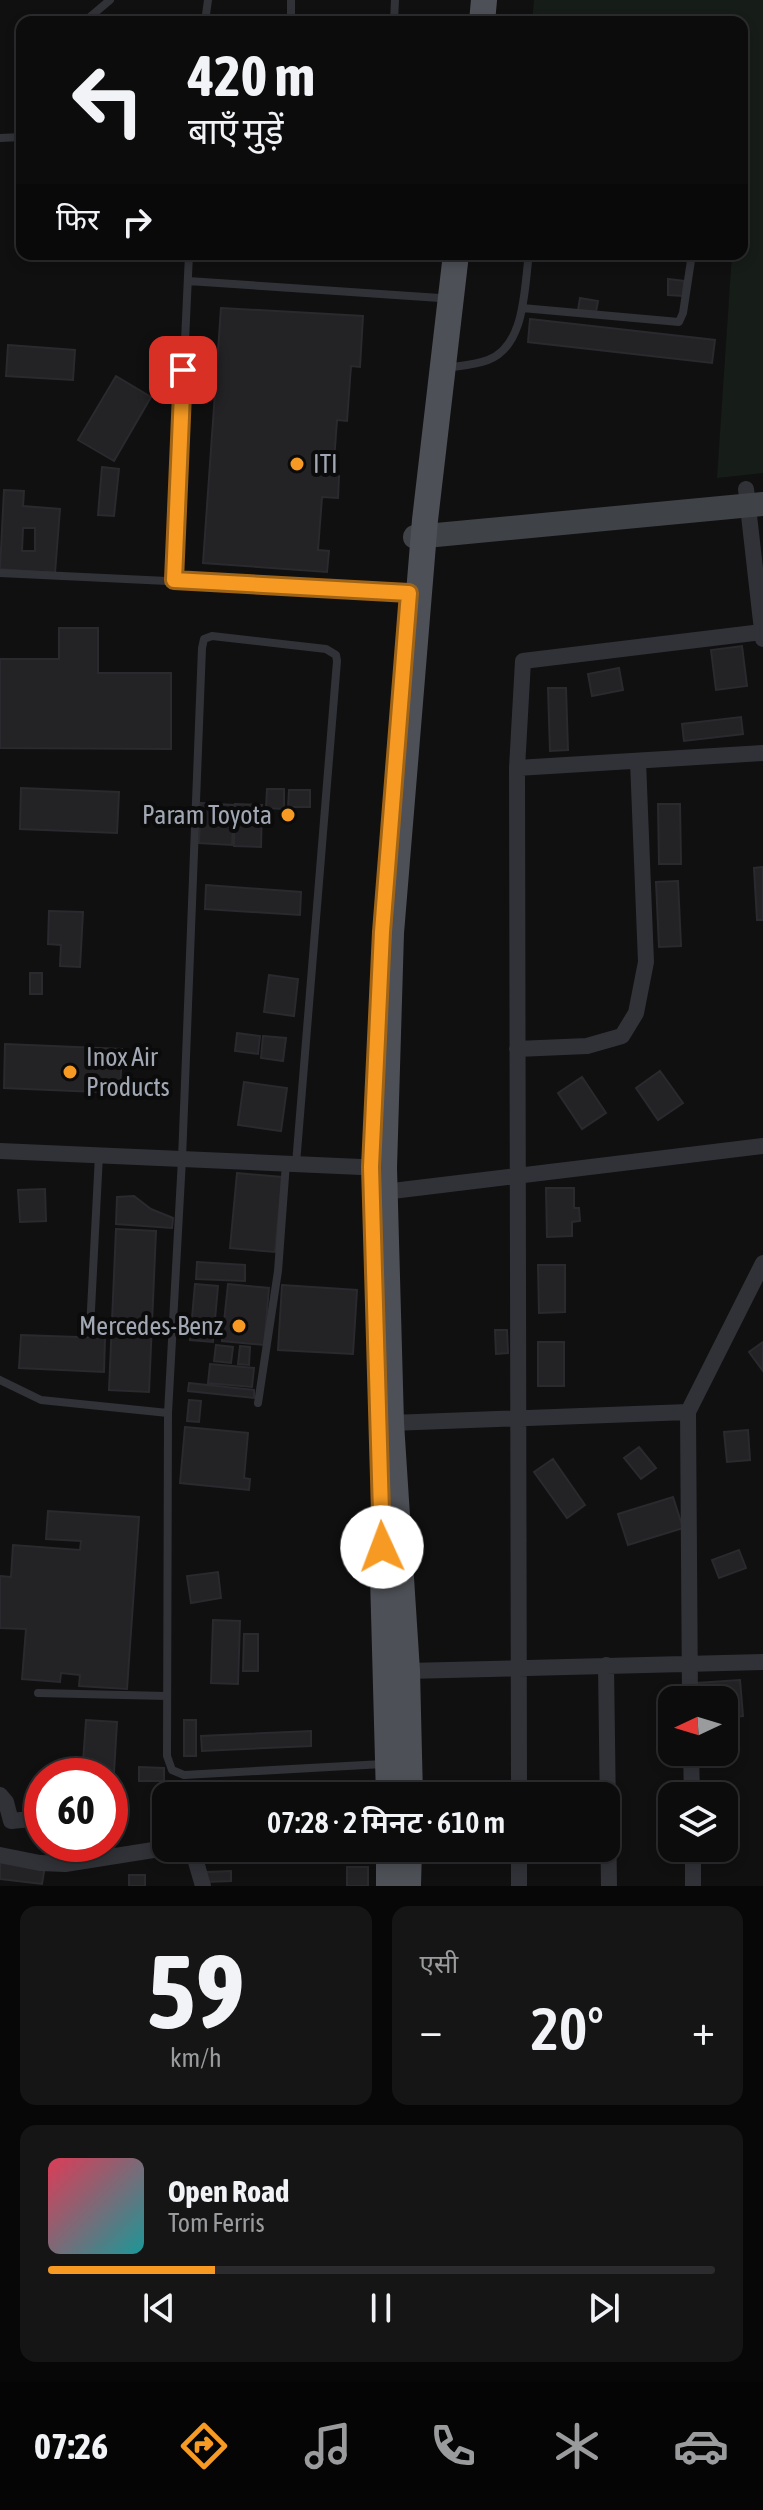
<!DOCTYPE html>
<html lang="hi">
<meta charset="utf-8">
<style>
:root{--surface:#0c0c0d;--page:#151516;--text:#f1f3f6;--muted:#9a9b9d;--line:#2c2c2e;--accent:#f69a23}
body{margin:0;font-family:"Asap Condensed","Noto Sans Devanagari",sans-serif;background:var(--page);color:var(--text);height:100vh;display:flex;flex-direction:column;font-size:30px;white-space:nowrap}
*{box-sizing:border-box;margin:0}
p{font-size:26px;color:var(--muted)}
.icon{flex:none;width:44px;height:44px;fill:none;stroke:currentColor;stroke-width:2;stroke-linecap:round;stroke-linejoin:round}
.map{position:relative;height:1886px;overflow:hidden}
.drawer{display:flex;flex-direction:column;gap:20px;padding:20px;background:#070707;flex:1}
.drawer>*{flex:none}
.top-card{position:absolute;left:16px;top:16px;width:732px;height:244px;border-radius:16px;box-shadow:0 4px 12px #0003,0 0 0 2px var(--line);background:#0c0c0d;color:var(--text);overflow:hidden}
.needle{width:52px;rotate:266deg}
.controls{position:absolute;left:658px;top:1686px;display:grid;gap:16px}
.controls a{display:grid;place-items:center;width:80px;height:80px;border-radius:16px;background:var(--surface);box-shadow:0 4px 12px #0003,0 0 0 2px var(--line);font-size:40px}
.speed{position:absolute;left:24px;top:1758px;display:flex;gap:16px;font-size:40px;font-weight:700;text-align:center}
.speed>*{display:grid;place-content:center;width:104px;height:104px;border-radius:50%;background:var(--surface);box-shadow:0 4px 12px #0003,0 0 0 2px var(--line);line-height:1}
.speed .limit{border:12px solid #d22;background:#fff;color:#111}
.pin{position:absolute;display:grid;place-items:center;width:68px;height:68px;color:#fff;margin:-34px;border-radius:16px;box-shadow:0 4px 12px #0006}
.me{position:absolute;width:88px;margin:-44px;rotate:358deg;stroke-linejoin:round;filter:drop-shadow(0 0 6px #0008)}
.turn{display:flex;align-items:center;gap:28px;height:168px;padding:0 40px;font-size:36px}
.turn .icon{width:104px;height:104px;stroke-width:2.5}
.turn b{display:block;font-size:56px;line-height:68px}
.then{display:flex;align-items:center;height:76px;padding:0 40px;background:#0003;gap:16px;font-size:30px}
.big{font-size:60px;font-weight:600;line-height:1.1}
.drawer .widget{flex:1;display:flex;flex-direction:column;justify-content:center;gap:12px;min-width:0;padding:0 28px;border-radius:16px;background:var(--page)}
.drawer .dial{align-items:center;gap:0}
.dial b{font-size:104px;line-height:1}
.song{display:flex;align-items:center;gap:24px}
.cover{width:96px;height:96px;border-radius:12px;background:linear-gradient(135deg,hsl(350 70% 55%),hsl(180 70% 35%))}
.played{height:8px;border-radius:4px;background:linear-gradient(90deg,var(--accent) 25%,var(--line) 25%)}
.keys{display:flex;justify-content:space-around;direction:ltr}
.heat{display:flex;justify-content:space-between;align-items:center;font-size:44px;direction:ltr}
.drawer .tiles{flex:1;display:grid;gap:20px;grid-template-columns:1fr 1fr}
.widget:last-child{grid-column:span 2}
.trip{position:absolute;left:152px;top:1782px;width:468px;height:80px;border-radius:16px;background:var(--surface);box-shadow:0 4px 12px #0003,0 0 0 2px var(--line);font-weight:600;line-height:80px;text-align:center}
.menu{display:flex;height:128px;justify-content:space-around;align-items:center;background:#050505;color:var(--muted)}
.menu .icon{width:56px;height:56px}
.menu .current{color:var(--accent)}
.menu b{font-size:36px;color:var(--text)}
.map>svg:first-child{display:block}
</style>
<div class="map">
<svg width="763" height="1886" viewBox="0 0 763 1886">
<rect width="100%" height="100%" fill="#101011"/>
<!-- green -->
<path fill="#161c17" d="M 534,0 L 763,0 L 763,473 L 717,478 L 732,254 L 742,254 L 742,22 L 532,22 Z"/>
<!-- building -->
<path fill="#232326" stroke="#2a2a2e" stroke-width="2" fill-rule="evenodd" d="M 668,279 L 684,281 L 683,296 L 668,295 Z
M 580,298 L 598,301 L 596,312 L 578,310 Z
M 221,308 L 363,316 L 360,367 L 351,366 L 347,421 L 337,420 L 333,475 L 339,476 L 338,498 L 322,497 L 318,550 L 329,551 L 327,572 L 203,563 Z
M 530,319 L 715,340 L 712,363 L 528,342 Z
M 8,345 L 75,350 L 73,380 L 6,376 Z
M 116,376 L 151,397 L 114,461 L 78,440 Z
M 102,467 L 119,469 L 114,516 L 98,515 Z
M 4,490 L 24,491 L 23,506 L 60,509 L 55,573 L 0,569 ZM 23,528 L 35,528 L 35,551 L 22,551 Z
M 59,628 L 98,628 L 98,673 L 171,673 L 171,749 L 0,748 L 0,659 L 59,659 Z
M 742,646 L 747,686 L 716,690 L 711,650 Z
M 619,668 L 623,690 L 592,696 L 588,674 Z
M 548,688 L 566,688 L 568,750 L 550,751 Z
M 741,717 L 743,734 L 684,741 L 682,724 Z
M 21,788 L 119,792 L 117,833 L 20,829 Z
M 267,789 L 284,789 L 284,809 L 266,808 Z
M 289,790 L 310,790 L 310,807 L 288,807 Z
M 201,803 L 234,805 L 232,845 L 199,843 Z
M 235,804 L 262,805 L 261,847 L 234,846 Z
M 658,804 L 680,804 L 681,864 L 659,864 Z
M 763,867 L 763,920 L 757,920 L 754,868 Z
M 678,881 L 681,946 L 659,947 L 656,882 Z
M 206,885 L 301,892 L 300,915 L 205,909 Z
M 49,911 L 83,912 L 80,967 L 60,966 L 61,945 L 48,944 Z
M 30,973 L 42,973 L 42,994 L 30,994 Z
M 269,975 L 298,979 L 294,1016 L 264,1012 Z
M 237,1033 L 260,1036 L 258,1054 L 235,1051 Z
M 263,1036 L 286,1038 L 283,1061 L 261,1058 Z
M 5,1044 L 122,1049 L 120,1093 L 4,1088 Z
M 660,1071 L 683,1103 L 658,1120 L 636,1088 Z
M 582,1077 L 606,1113 L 582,1129 L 558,1093 Z
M 244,1082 L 287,1088 L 281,1131 L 238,1125 Z
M 237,1173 L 282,1177 L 275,1252 L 230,1248 Z
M 546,1188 L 574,1188 L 574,1208 L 579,1208 L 580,1221 L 572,1222 L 572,1236 L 547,1237 Z
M 45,1189 L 46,1221 L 20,1222 L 18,1190 Z
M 134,1196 L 151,1209 L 173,1218 L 172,1228 L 116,1224 L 117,1197 Z
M 116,1229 L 156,1231 L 149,1392 L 109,1390 Z
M 197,1262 L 245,1265 L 245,1281 L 196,1279 Z
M 538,1265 L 565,1265 L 565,1312 L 539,1313 Z
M 195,1284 L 218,1286 L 213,1342 L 190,1340 Z
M 228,1284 L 269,1288 L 264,1345 L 222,1341 Z
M 282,1285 L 357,1290 L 353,1354 L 278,1350 Z
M 495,1330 L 507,1330 L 508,1353 L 496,1354 Z
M 21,1335 L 105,1338 L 104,1372 L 19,1368 Z
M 538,1342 L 564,1342 L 564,1386 L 538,1386 Z
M 763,1342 L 763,1371 L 749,1352 Z
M 216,1345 L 233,1347 L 231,1363 L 214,1361 Z
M 240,1346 L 250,1347 L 249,1365 L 238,1364 Z
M 210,1364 L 254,1368 L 252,1387 L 208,1383 Z
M 189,1383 L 254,1390 L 254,1398 L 188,1391 Z
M 189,1400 L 201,1401 L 199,1422 L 187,1421 Z
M 185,1427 L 248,1433 L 244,1478 L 250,1479 L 249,1490 L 180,1483 Z
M 748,1430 L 750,1460 L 727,1462 L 724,1432 Z
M 639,1447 L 656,1468 L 641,1479 L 624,1458 Z
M 553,1459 L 585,1505 L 567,1518 L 534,1472 Z
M 673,1497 L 683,1528 L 628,1545 L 618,1514 Z
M 48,1511 L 139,1517 L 127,1689 L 79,1686 L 80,1675 L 61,1673 L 60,1682 L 22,1679 L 26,1629 L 0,1628 L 0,1576 L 11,1577 L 13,1545 L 80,1550 L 81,1541 L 46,1539 Z
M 739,1550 L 746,1568 L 719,1578 L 712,1560 Z
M 218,1572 L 221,1598 L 191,1603 L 187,1576 Z
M 213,1620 L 240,1621 L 238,1684 L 211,1683 Z
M 244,1634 L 258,1634 L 258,1671 L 243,1671 Z
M 740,1680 L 743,1716 L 724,1718 L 724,1700 L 697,1700 L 696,1683 Z
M 86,1720 L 117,1722 L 113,1789 L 110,1789 L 110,1776 L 82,1776 Z
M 184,1720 L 196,1720 L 196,1756 L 184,1756 Z
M 736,1720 L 738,1747 L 724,1748 L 724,1721 Z
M 311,1731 L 311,1746 L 202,1751 L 201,1736 Z
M 139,1767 L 164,1768 L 164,1781 L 139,1781 Z
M 0,1860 L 45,1866 L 42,1884 L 0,1879 Z
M 347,1867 L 368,1867 L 368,1886 L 347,1886 Z
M 231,1871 L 231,1881 L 206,1882 L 206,1872 Z
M 129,1875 L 145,1875 L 145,1886 L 129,1886 Z"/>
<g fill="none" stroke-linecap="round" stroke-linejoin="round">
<!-- lane -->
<path stroke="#313237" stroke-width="8" d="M 84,22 L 110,0
M 205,22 L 208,0
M 291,22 L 291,0
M 394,22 L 395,0
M 0,138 L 22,137
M 188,281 L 440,298
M 522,308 L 679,322 L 683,313 L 692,254
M 445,368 C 459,366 475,365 488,360 C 526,346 524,287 529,254
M 0,573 L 415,593
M 174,580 L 189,254
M 296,1164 L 337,661 L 336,655 L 326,649 L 212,636 L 204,639 L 202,648 L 182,1159 L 168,1413 L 167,1756 L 172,1770 L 184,1775 L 383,1764
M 90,1329 L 99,1155
M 0,1380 L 41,1400 L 168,1413
M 258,1403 L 278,1271 L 286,1163
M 38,1693 L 167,1696"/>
<!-- street -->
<path stroke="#313237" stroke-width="16" d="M 746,489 L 763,639
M 517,768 L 763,753
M 517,1049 L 587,1046 L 622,1036 L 636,1013 L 646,962 L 638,761
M 0,1151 L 384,1168
M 384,1192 L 763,1146
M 391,1423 L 688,1412
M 606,1665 L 609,1886
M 407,1671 L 763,1662
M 690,1700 L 688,1412 L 763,1263
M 691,1752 L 692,1796
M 0,1795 L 6,1802 L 11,1821 L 42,1818
M 519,1796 L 517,768 L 523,661 L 762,632
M 110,1810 L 113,1810
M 192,1848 L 203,1886
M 519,1848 L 519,1886
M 693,1848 L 693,1886
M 0,1855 L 40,1863 L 65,1864 L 166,1848"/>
<!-- secondary -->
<path stroke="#3f4247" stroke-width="24" d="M 415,537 L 763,504"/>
<!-- primary -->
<path stroke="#4d5056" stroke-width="26" d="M 482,22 L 484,0
M 382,1540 L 389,1796
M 410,1796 L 407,1671 L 391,1423 L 384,1168 L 391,933 L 425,520 L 456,254
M 389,1848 L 389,1886
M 408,1886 L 409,1848"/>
</g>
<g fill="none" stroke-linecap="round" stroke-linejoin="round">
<!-- route casing -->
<g stroke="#a06417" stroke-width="20">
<path id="route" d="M 183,370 L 174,580 L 409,593 L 382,932 L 371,1167 L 382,1547"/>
</g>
<!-- route -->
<use href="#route" stroke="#f69a23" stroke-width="14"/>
</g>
<!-- markers -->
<g fill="#f69a23" stroke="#0b0b0c" stroke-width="3">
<circle cx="297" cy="464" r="8"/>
<circle cx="288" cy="815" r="8"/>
<circle cx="70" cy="1072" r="8"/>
<circle cx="239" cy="1326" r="8"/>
</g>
<g text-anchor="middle" stroke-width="8" stroke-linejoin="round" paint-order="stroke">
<!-- poi labels -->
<g font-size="26" fill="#a1a8b3" stroke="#0b0b0c" text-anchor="start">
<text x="313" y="473">ITI</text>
<text x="272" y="824" text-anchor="end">Param Toyota</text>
<text x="86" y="1066">Inox Air<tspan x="86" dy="30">Products</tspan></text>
<text x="223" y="1335" text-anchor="end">Mercedes-Benz</text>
</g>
</g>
</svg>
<div class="controls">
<a><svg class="needle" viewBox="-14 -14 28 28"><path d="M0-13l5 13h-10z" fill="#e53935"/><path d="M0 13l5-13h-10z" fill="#9a9b9d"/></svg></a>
<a><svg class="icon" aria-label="layers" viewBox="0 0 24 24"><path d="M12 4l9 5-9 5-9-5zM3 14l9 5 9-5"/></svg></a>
</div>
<div class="speed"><div class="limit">60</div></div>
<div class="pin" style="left:183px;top:370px;background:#d93025"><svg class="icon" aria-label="arrive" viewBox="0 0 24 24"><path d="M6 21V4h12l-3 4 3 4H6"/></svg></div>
<svg class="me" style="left:382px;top:1547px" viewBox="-20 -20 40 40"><circle r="19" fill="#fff"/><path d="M0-13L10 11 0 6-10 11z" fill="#f69a23"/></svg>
<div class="trip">07:28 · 2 मिनट · 610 m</div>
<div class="top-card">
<div class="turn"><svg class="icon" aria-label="left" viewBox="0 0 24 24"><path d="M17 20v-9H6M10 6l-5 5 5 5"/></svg><div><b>420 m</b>बाएँ मुड़ें</div></div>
<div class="then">फिर<svg class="icon" aria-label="right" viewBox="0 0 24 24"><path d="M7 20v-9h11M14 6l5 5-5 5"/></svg></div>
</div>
</div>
<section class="drawer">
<div class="tiles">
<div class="widget dial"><b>59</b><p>km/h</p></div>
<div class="widget"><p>एसी</p>
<div class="heat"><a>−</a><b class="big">20°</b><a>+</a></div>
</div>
<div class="widget">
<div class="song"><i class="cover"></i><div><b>Open Road</b><p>Tom Ferris</p></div></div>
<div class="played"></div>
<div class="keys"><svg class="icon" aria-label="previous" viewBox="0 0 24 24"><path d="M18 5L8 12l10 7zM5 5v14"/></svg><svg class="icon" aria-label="pause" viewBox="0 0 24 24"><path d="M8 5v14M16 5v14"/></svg><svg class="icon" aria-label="next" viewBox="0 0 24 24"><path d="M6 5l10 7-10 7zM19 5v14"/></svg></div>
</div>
</div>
</section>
<nav class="menu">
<b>07:26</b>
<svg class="icon current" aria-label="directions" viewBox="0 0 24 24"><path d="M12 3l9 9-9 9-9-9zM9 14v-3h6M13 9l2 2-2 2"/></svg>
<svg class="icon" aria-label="music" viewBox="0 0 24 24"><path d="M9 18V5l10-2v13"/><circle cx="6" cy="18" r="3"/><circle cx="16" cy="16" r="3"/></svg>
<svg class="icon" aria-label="phone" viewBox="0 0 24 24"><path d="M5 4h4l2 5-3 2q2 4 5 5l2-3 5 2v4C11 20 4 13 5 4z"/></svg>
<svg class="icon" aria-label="climate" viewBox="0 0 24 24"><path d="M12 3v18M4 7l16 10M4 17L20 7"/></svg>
<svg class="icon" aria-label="car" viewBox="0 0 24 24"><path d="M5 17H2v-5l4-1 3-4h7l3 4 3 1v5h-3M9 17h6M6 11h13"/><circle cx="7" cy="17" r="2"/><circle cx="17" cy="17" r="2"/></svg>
</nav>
